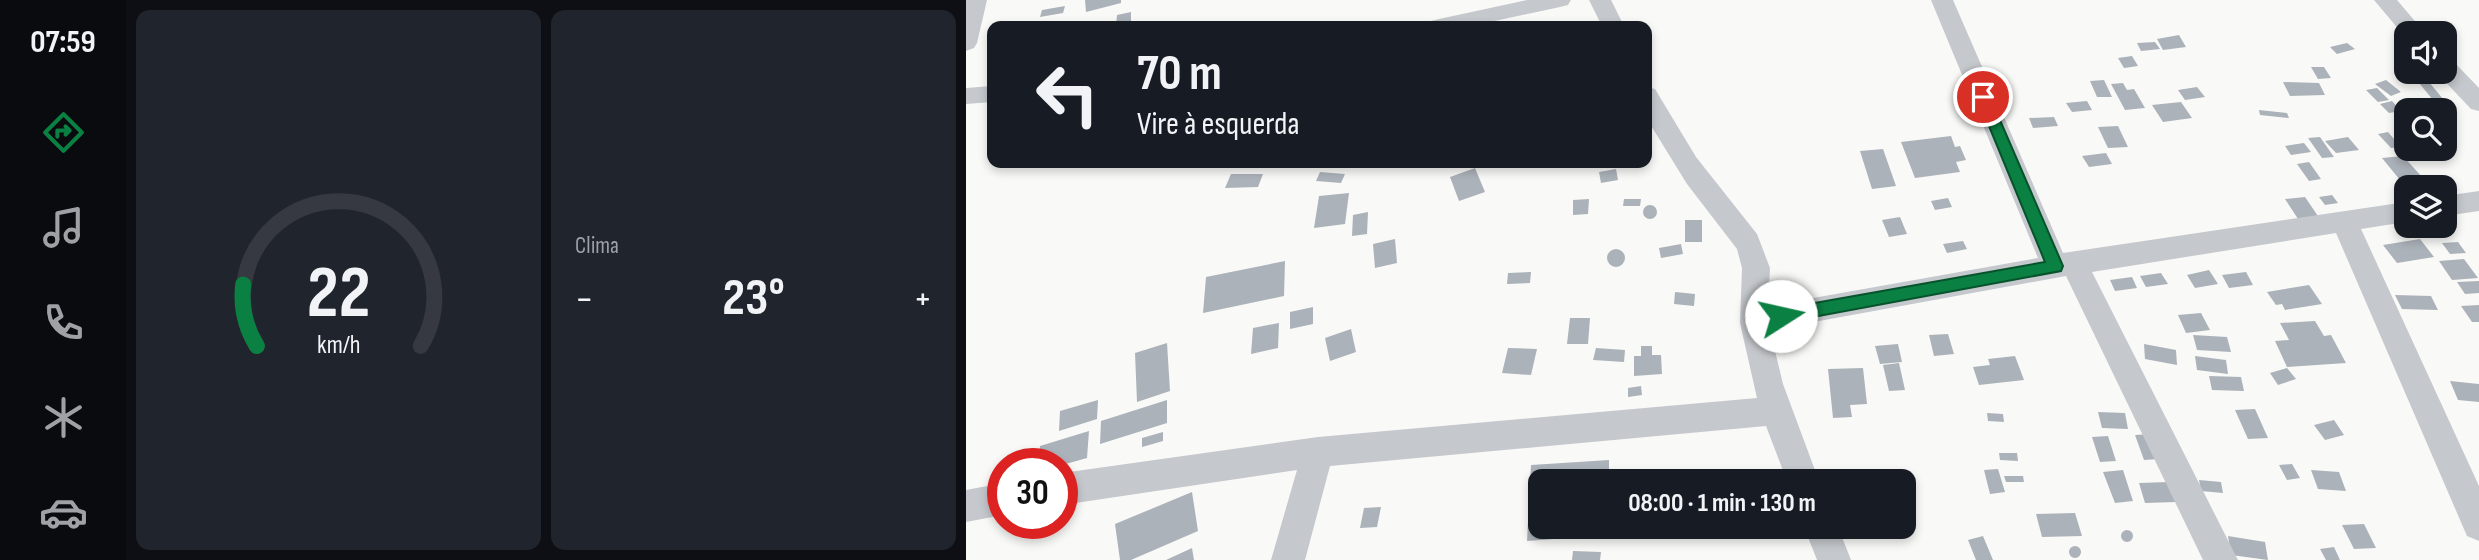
<!DOCTYPE html>
<html lang="pt">
<meta charset="utf-8">
<style>
:root{--surface:#171b24;--page:#20242c;--text:#f1f3f6;--muted:#9ea1a6;--line:#363941;--accent:#0b8043}
body{margin:0;font-family:"Sofia Sans Condensed",sans-serif;background:var(--page);color:var(--text);height:100vh;display:flex;flex-direction:column;font-size:26px;white-space:nowrap}
*{box-sizing:border-box;margin:0}
p{font-size:23px;color:var(--muted)}
.icon{flex:none;width:38px;height:38px;fill:none;stroke:currentColor;stroke-width:2;stroke-linecap:round;stroke-linejoin:round}
.map{position:relative;flex:1;overflow:hidden}
.side{display:flex;flex-direction:column;gap:10px;padding:10px;background:#0d0f14;width:840px}
.side>*{flex:none}
.banner{position:absolute;left:21px;top:21px;width:665px;height:147px;border-radius:14px;box-shadow:0 4px 10px #0003;background:#171b24;color:var(--text);overflow:hidden}
.fabs{position:absolute;left:1428px;top:21px;display:grid;gap:14px}
.fabs a{display:grid;place-items:center;width:63px;height:63px;border-radius:14px;background:var(--surface);box-shadow:0 4px 10px #0003;font-size:35px}
.speed{position:absolute;left:21px;top:448px;display:flex;gap:14px;font-size:35px;font-weight:700;text-align:center}
.speed>*{display:grid;place-content:center;width:91px;height:91px;border-radius:50%;background:var(--surface);box-shadow:0 4px 10px #0003;line-height:1}
.speed .limit{border:10px solid #d22;background:#fff;color:#111}
.pin{position:absolute;display:grid;place-items:center;width:60px;height:60px;color:#fff;margin:-30px;border:4px solid #fff;border-radius:50%;box-shadow:0 2px 7px #0007}
.me{position:absolute;width:77px;margin:-38px;rotate:80deg;stroke-linejoin:round;filter:drop-shadow(0 0 5px #0008)}
.turn{display:flex;align-items:center;gap:24px;height:147px;padding:0 35px;font-size:32px}
.turn .icon{width:91px;height:91px;stroke-width:2.5}
.turn b{display:block;font-size:49px;line-height:60px}
.big{font-size:52px;font-weight:700;line-height:1.1}
.side .tile{flex:1;display:flex;flex-direction:column;justify-content:center;gap:10px;min-width:0;padding:0 24px;border-radius:14px;background:var(--page)}
.side .dial{align-items:center;gap:0}
.dial svg{height:182px;overflow:visible;fill:none;stroke:var(--line);stroke-width:7;stroke-linecap:round;text-anchor:middle}
.dial text{fill:var(--text);stroke:none}
.heat{display:flex;justify-content:space-between;align-items:center;font-size:38px;direction:ltr}
.side .tiles{flex:1;display:grid;gap:10px;grid-template-columns:repeat(2,1fr)}
.trip{position:absolute;left:562px;top:469px;width:388px;height:70px;border-radius:14px;background:var(--surface);box-shadow:0 4px 10px #0003;font-weight:700;line-height:70px;text-align:center}
main{display:flex;flex:1;min-height:0}
.dock{display:flex;flex-direction:column;width:126px;justify-content:space-around;align-items:center;background:#090b0e;color:var(--muted)}
.dock .icon{width:49px;height:49px}
.dock .selected{color:var(--accent)}
.dock b{font-size:32px;color:var(--text)}
.map>svg:first-child{display:block}
</style>
<main>
<nav class="dock">
<b>07:59</b>
<svg class="icon selected" aria-label="directions" viewBox="0 0 24 24"><path d="M12 3l9 9-9 9-9-9zM9 14v-3h6M13 9l2 2-2 2"/></svg>
<svg class="icon" aria-label="music" viewBox="0 0 24 24"><path d="M9 18V5l10-2v13"/><circle cx="6" cy="18" r="3"/><circle cx="16" cy="16" r="3"/></svg>
<svg class="icon" aria-label="phone" viewBox="0 0 24 24"><path d="M5 4h4l2 5-3 2q2 4 5 5l2-3 5 2v4C11 20 4 13 5 4z"/></svg>
<svg class="icon" aria-label="climate" viewBox="0 0 24 24"><path d="M12 3v18M4 7l16 10M4 17L20 7"/></svg>
<svg class="icon" aria-label="car" viewBox="0 0 24 24"><path d="M5 17H2v-5l4-1 3-4h7l3 4 3 1v5h-3M9 17h6M6 11h13"/><circle cx="7" cy="17" r="2"/><circle cx="17" cy="17" r="2"/></svg>
</nav>
<section class="side">
<div class="tiles">
<div class="tile dial"><svg viewBox="0 0 100 80">
<path d="M14 69A42 42 0 1 1 86 69"/>
<path d="M14 69A42 42 0 0 1 8 42" stroke="#0b8043"/>
<text x="50" y="56" font-size="32" font-weight="700">22</text>
<text x="50" y="72" font-size="11">km/h</text>
</svg></div>
<div class="tile"><p>Clima</p>
<div class="heat"><a>−</a><b class="big">23°</b><a>+</a></div>
</div>
</div>
</section>
<div class="map">
<svg width="1513" height="560" viewBox="0 0 1513 560">
<rect width="100%" height="100%" fill="#f9f9f7"/>
<!-- building -->
<path fill="#acb2b9" d="M 119,0 L 155,0 L 155,3 L 120,12 Z
M 99,6 L 97,13 L 74,17 L 76,10 Z
M 165,12 L 165,23 L 150,26 L 151,15 Z
M 1213,35 L 1220,47 L 1197,50 L 1191,39 Z
M 1189,42 L 1194,49 L 1175,51 L 1171,43 Z
M 1381,43 L 1389,49 L 1371,54 L 1364,47 Z
M 1166,56 L 1172,66 L 1158,68 L 1152,58 Z
M 1345,67 L 1358,67 L 1365,78 L 1352,79 Z
M 1138,80 L 1146,97 L 1131,97 L 1124,81 Z
M 1420,80 L 1435,92 L 1425,96 L 1409,84 Z
M 1317,82 L 1353,83 L 1359,95 L 1324,96 Z
M 1463,82 L 1477,99 L 1467,100 L 1453,83 Z
M 1157,83 L 1161,90 L 1168,89 L 1179,108 L 1159,110 L 1145,84 Z
M 1231,87 L 1239,97 L 1219,100 L 1212,90 Z
M 1411,88 L 1423,100 L 1412,102 L 1400,90 Z
M 1121,101 L 1126,110 L 1106,112 L 1100,103 Z
M 1426,101 L 1435,111 L 1423,113 L 1414,104 Z
M 1215,102 L 1226,118 L 1197,122 L 1186,105 Z
M 1293,110 L 1321,113 L 1323,118 L 1294,115 Z
M 1088,117 L 1092,126 L 1067,128 L 1063,118 Z
M 1152,126 L 1162,147 L 1142,148 L 1132,127 Z
M 1422,132 L 1435,147 L 1425,148 L 1412,134 Z
M 985,136 L 989,147 L 994,146 L 1000,160 L 990,162 L 994,172 L 949,178 L 935,142 Z
M 1354,137 L 1368,157 L 1356,158 L 1342,138 Z
M 1382,137 L 1393,150 L 1370,153 L 1359,141 Z
M 1338,143 L 1345,152 L 1325,155 L 1319,146 Z
M 917,149 L 930,186 L 906,189 L 894,151 Z
M 1140,153 L 1146,164 L 1123,167 L 1116,156 Z
M 1437,156 L 1456,177 L 1434,180 L 1416,158 Z
M 1343,162 L 1355,179 L 1343,181 L 1331,164 Z
M 509,168 L 519,192 L 493,201 L 484,177 Z
M 650,169 L 652,180 L 635,183 L 633,172 Z
M 354,172 L 379,174 L 375,183 L 350,181 Z
M 265,174 L 297,174 L 292,187 L 259,188 Z
M 1459,180 L 1464,187 L 1443,187 L 1439,182 Z
M 383,193 L 379,224 L 348,228 L 353,196 Z
M 1366,195 L 1372,203 L 1359,205 L 1353,197 Z
M 1339,197 L 1354,219 L 1334,222 L 1319,199 Z
M 982,198 L 986,207 L 969,210 L 965,201 Z
M 623,199 L 622,214 L 607,215 L 607,200 Z
M 658,199 L 675,199 L 674,206 L 657,206 Z
M677 212a7 7 0 1 1 14 0a7 7 0 1 1-14 0Z
M 402,212 L 401,234 L 386,236 L 387,215 Z
M 934,217 L 941,234 L 923,237 L 916,220 Z
M 719,220 L 736,220 L 736,242 L 719,242 Z
M 429,239 L 431,263 L 409,268 L 407,244 Z
M 1454,239 L 1468,257 L 1431,263 L 1417,245 Z
M 997,241 L 1001,249 L 981,253 L 977,244 Z
M 1492,242 L 1500,253 L 1484,254 L 1476,243 Z
M 715,244 L 717,254 L 695,258 L 693,248 Z
M641 258a9 9 0 1 1 18 0a9 9 0 1 1-18 0Z
M 1498,259 L 1512,278 L 1486,280 L 1473,261 Z
M 319,261 L 318,296 L 237,313 L 240,277 Z
M 1243,270 L 1252,284 L 1229,288 L 1221,275 Z
M 565,272 L 564,283 L 541,284 L 542,273 Z
M 1280,272 L 1287,285 L 1263,288 L 1256,275 Z
M 1195,273 L 1202,284 L 1180,287 L 1174,276 Z
M 1166,277 L 1171,288 L 1149,291 L 1144,280 Z
M 1513,281 L 1513,293 L 1499,294 L 1491,282 Z
M 1343,285 L 1356,304 L 1319,310 L 1316,304 L 1310,305 L 1301,292 Z
M 709,292 L 729,294 L 728,306 L 708,304 Z
M 1429,295 L 1465,296 L 1472,310 L 1436,309 Z
M 1513,305 L 1513,322 L 1506,322 L 1495,306 Z
M 347,307 L 347,324 L 324,329 L 324,312 Z
M 1235,313 L 1244,330 L 1220,333 L 1212,315 Z
M 604,318 L 624,318 L 622,344 L 601,344 Z
M 1349,321 L 1358,336 L 1365,335 L 1380,363 L 1321,367 L 1309,341 L 1323,340 L 1314,323 Z
M 313,323 L 312,348 L 285,354 L 287,328 Z
M 385,329 L 390,352 L 364,361 L 359,338 Z
M 982,334 L 988,354 L 968,356 L 963,335 Z
M 1227,335 L 1261,337 L 1265,352 L 1231,350 Z
M 201,343 L 204,391 L 171,402 L 169,353 Z
M 932,344 L 936,362 L 914,364 L 909,346 Z
M 1178,344 L 1210,350 L 1211,365 L 1179,359 Z
M 675,346 L 686,346 L 686,355 L 695,355 L 696,374 L 668,376 L 668,356 L 675,356 Z
M 542,348 L 571,349 L 565,375 L 536,373 Z
M 630,348 L 659,350 L 658,362 L 627,360 Z
M 1049,356 L 1058,380 L 1013,385 L 1007,367 L 1024,365 L 1022,359 Z
M 1229,356 L 1260,360 L 1262,374 L 1231,370 Z
M 933,363 L 939,390 L 923,391 L 917,365 Z
M 897,368 L 901,404 L 884,405 L 886,417 L 867,418 L 862,369 Z
M 1321,368 L 1330,379 L 1312,385 L 1304,373 Z
M 1243,376 L 1275,377 L 1278,391 L 1246,390 Z
M 1484,381 L 1513,384 L 1513,402 L 1492,400 Z
M 675,386 L 676,395 L 662,397 L 662,388 Z
M 132,400 L 131,419 L 93,431 L 94,411 Z
M 201,400 L 201,423 L 134,444 L 135,421 Z
M 1289,409 L 1302,438 L 1282,439 L 1269,410 Z
M 1132,412 L 1159,413 L 1162,429 L 1136,428 Z
M 1021,413 L 1037,414 L 1038,422 L 1022,421 Z
M 1368,420 L 1378,435 L 1359,440 L 1348,425 Z
M 123,431 L 121,458 L 96,465 L 72,464 L 74,446 Z
M 197,432 L 197,441 L 176,447 L 176,438 Z
M 1184,434 L 1193,459 L 1178,460 L 1169,435 Z
M 1142,436 L 1150,461 L 1134,462 L 1126,437 Z
M 1033,453 L 1051,453 L 1052,461 L 1034,460 Z
M 643,460 L 643,481 L 574,481 L 574,527 L 642,527 L 642,535 L 561,541 L 565,465 Z
M 1326,464 L 1334,478 L 1321,480 L 1313,465 Z
M 1032,469 L 1039,492 L 1024,494 L 1018,470 Z
M 1157,470 L 1167,501 L 1149,503 L 1137,472 Z
M 1345,470 L 1373,472 L 1380,491 L 1352,489 Z
M 1038,476 L 1057,476 L 1058,482 L 1040,482 Z
M 1233,480 L 1255,482 L 1257,493 L 1235,491 Z
M 1203,482 L 1210,502 L 1179,503 L 1173,483 Z
M 226,492 L 232,531 L 165,560 L 154,560 L 149,524 Z
M 415,507 L 411,527 L 394,528 L 398,508 Z
M 1109,513 L 1116,536 L 1076,537 L 1070,514 Z
M 1398,524 L 1410,548 L 1388,549 L 1376,525 Z
M1155 536a6 6 0 1 1 12 0a6 6 0 1 1-12 0Z
M 1017,536 L 1027,560 L 1010,560 L 1002,540 Z
M 1262,536 L 1299,542 L 1302,560 L 1265,555 Z
M1103 552a6 6 0 1 1 12 0a6 6 0 1 1-12 0Z
M 1368,547 L 1374,560 L 1360,560 L 1354,549 Z
M 226,548 L 228,560 L 200,560 Z
M 607,551 L 635,552 L 634,560 L 606,560 Z"/>
<g fill="none" stroke-linecap="round" stroke-linejoin="round">
<!-- street -->
<path fill="#c5c8cc" fill-rule="evenodd" d="M 0,0 L 21,0 L 11,43 L 8,48 L 0,51 Z
M 561,0 L 605,0 L 602,5 L 594,7 L 505,26 L 462,26 L 465,21 L 473,19 Z
M 623,0 L 645,0 L 658,26 L 636,26 Z
M 965,0 L 987,0 L 1097,253 L 1440,202 L 1440,222 L 1395,229 L 1513,486 L 1513,541 L 1501,536 L 1370,233 L 1126,272 L 1272,560 L 1237,560 L 1100,276 L 804,330 L 817,384 L 853,481 L 821,481 L 800,426 L 364,466 L 339,560 L 305,560 L 331,470 L 96,505 L 96,473 L 352,437 L 791,398 L 774,323 L 776,268 L 771,249 L 721,184 L 684,124 L 681,118 L 681,87 L 689,89 L 730,157 L 791,234 L 804,268 L 802,306 L 1072,258 Z
M 1408,0 L 1431,0 L 1459,33 L 1440,33 L 1440,38 Z
M 1479,59 L 1487,61 L 1513,88 L 1513,111 L 1505,109 L 1471,73 L 1479,72 Z
M 26,86 L 26,102 L 0,104 L 0,88 Z
M 1513,191 L 1513,211 L 1479,216 L 1479,196 Z
M 37,483 L 37,515 L 0,522 L 0,490 Z
M 838,527 L 872,527 L 885,560 L 851,560 Z"/>
</g>
<!-- route -->
<path fill="#0b8043" stroke="#07532c" stroke-width="2" d="M 1017,92 L 1024,97 L 1097,266 L 1095,271 L 815,323 L 810,321 L 807,316 L 810,311 L 815,309 L 1079,262 L 1011,97 Z"/>
</svg>
<div class="fabs">
<a><svg class="icon" aria-label="sound" viewBox="0 0 24 24"><path d="M4 9h4l5-4v14l-5-4H4zM17 9q2 3 0 6"/></svg></a>
<a><svg class="icon" aria-label="search" viewBox="0 0 24 24"><circle cx="10" cy="10" r="6"/><path d="M15 15l6 6"/></svg></a>
<a><svg class="icon" aria-label="layers" viewBox="0 0 24 24"><path d="M12 4l9 5-9 5-9-5zM3 14l9 5 9-5"/></svg></a>
</div>
<div class="speed"><div class="limit">30</div></div>
<div class="pin" style="left:1017px;top:97px;background:#d93025"><svg class="icon" aria-label="arrive" viewBox="0 0 24 24"><path d="M6 21V4h12l-3 4 3 4H6"/></svg></div>
<svg class="me" style="left:815px;top:316px" viewBox="-20 -20 40 40"><circle r="19" fill="#fff"/><path d="M0-13L10 11 0 6-10 11z" fill="#0b8043"/></svg>
<div class="trip">08:00 · 1 min · 130 m</div>
<div class="banner">
<div class="turn"><svg class="icon" aria-label="left" viewBox="0 0 24 24"><path d="M17 20v-9H6M10 6l-5 5 5 5"/></svg><div><b>70 m</b>Vire à esquerda</div></div>
</div>
</div>
</main>
